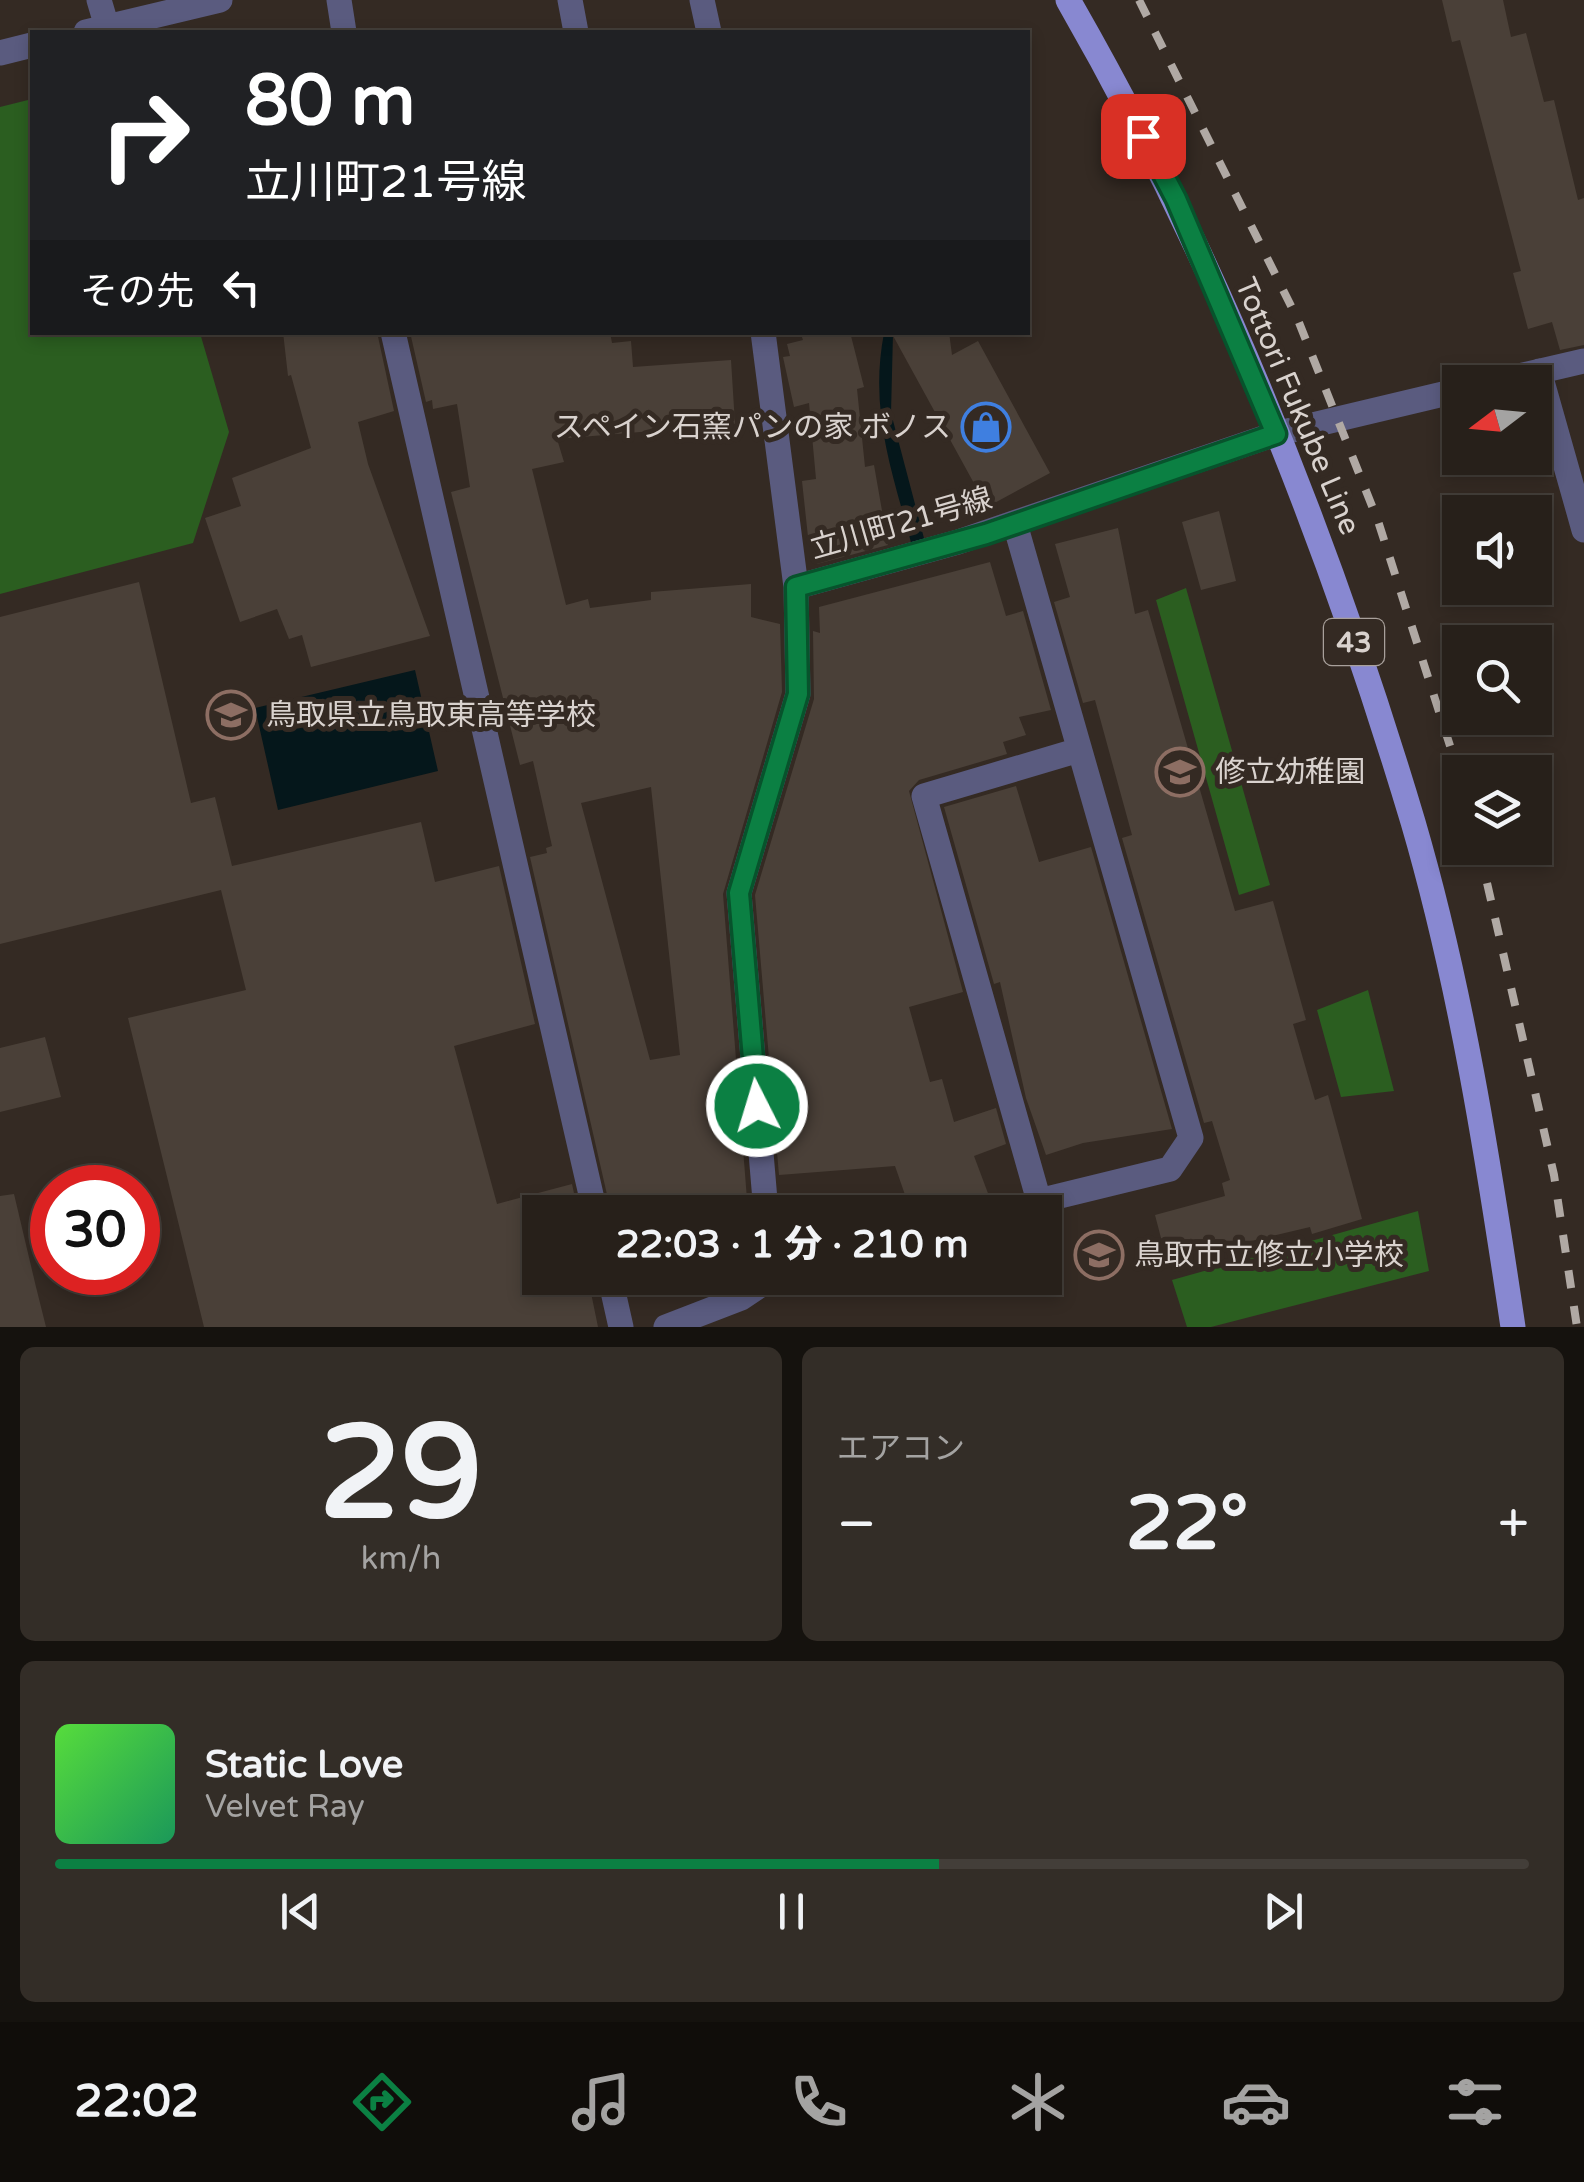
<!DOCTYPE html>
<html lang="ja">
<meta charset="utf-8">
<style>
:root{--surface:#27201a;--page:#332d27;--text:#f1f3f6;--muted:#a4a3a2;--line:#433e39;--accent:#0b8043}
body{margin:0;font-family:"Varela Round","Noto Sans JP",sans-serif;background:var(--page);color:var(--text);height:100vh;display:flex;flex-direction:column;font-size:38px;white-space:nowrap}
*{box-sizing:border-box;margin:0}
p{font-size:32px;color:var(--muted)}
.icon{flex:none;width:55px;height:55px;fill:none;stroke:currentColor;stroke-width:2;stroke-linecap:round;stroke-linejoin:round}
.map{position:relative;height:1327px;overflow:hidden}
.details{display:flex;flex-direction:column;gap:20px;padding:20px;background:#15120e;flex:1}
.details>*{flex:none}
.guide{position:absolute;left:30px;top:30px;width:1000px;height:305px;border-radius:0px;box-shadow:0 5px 15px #0003,0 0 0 2px var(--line);background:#202124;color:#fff;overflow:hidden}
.needle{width:65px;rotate:254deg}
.controls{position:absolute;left:1442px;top:365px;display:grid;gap:20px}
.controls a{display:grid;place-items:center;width:110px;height:110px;border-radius:0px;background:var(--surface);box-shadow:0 5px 15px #0003,0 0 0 2px var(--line);font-size:50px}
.speed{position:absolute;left:30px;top:1165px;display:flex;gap:20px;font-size:50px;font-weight:700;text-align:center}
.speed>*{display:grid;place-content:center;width:130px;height:130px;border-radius:50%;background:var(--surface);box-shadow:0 5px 15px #0003,0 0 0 2px var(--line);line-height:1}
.speed .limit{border:15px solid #d22;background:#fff;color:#111}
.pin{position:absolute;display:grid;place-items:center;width:85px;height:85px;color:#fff;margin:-42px;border-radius:20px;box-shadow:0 5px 15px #0006}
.me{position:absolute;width:110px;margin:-55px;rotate:355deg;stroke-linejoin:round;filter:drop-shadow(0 0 8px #0008)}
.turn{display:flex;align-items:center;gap:35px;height:210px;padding:0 50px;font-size:45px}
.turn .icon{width:130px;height:130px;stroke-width:2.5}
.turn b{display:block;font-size:70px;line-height:85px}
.then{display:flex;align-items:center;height:95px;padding:0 50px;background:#0003;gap:20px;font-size:38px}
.big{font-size:75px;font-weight:800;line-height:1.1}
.details .tile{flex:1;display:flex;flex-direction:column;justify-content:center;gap:15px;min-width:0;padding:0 35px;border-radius:15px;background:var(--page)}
.details .dial{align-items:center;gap:0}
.dial b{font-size:130px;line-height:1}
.song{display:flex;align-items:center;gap:30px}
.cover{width:120px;height:120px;border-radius:15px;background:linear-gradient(135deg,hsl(110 70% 55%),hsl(150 70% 35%))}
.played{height:10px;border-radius:5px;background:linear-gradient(90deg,var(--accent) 60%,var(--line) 60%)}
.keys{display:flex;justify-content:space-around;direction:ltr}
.heat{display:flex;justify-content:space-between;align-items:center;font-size:55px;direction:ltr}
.details .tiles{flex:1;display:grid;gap:20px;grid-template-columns:1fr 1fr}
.tile:last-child{grid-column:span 2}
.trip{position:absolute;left:522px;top:1195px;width:540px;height:100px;border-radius:0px;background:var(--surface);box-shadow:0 5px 15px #0003,0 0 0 2px var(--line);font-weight:800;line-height:100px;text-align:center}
.dock{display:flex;height:160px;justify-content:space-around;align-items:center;background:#100d0a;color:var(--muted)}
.dock .icon{width:70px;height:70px}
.dock .selected{color:var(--accent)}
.dock b{font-size:45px;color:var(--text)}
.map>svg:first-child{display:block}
</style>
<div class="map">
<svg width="1584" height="1327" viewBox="0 0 1584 1327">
<rect width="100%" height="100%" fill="#342a23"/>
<!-- green -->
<path fill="#2b5e20" d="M 32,99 L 32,332 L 200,333 L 229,432 L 193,543 L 0,594 L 0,107 Z
M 1186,588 L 1270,885 L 1239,895 L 1156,600 Z
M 1368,990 L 1394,1091 L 1341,1097 L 1317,1010 Z
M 1418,1211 L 1429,1271 L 1211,1327 L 1187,1327 L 1172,1280 Z"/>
<!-- water -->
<path fill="#05171b" d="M 884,333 L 893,333 L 891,413 L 925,542 L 912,546 C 892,471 869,411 884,333 Z
M 415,670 L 438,771 L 278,810 L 255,708 Z"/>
<!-- building -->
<path fill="#4a4038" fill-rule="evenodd" d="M 1442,0 L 1503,0 L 1511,37 L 1526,33 L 1544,102 L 1554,100 L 1578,200 L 1584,198 L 1584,345 L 1560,350 L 1552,322 L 1528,329 L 1513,273 L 1521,271 L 1460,40 L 1452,42 Z
M 283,332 L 377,332 L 394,411 L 358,422 L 368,464 L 430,636 L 311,667 L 302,635 L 289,639 L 277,609 L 240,622 L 205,518 L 241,506 L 232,478 L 311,448 L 291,375 L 288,376 Z
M 410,332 L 610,332 L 612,343 L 631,341 L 633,367 L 731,360 L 735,424 L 557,439 L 564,462 L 532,469 L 566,605 L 588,599 L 590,608 L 651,600 L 651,592 L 751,584 L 751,617 L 780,624 L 782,692 L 723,894 L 748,1212 L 611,1212 L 530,857 L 547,853 L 546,848 L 552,846 L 533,761 L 520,765 L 451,492 L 470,487 L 457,404 L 433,409 L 432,400 L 426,402 ZM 651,787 L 680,1055 L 650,1060 L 581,803 Z
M 800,332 L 850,332 L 864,387 L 857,389 L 865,467 L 874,465 L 888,545 L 817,564 L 816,546 L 809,546 L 802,481 L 816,479 L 809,403 L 794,407 L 783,357 L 790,356 L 787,344 L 803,340 Z
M 891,332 L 949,332 L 952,355 L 978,341 L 1050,473 L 987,507 Z
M 1219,511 L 1236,581 L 1201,590 L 1182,522 Z
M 1118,528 L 1135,614 L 1148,610 L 1235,911 L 1273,901 L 1306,1020 L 1293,1024 L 1315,1100 L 1328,1095 L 1362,1219 L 1312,1234 L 1310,1227 L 1167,1261 L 1155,1215 L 1225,1196 L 1222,1183 L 1230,1180 L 1212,1121 L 1204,1123 L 1122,838 L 1132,835 L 1095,700 L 1083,703 L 1054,602 L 1070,597 L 1055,544 Z
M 990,562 L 1006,616 L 1023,611 L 1051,710 L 1019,717 L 1026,735 L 1003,742 L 1007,754 L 919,780 L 909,791 L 963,992 L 909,1007 L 930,1082 L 942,1079 L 954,1122 L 996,1108 L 1006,1144 L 974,1156 L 995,1212 L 911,1212 L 895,1166 L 779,1175 L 755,895 L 814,699 L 813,631 L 820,633 L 819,607 Z
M 139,582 L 191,803 L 215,797 L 232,866 L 421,822 L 435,882 L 499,866 L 535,1024 L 454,1046 L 497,1204 L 572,1184 L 578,1212 L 540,1212 L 540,1278 L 588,1278 L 598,1327 L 204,1327 L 128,1018 L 246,990 L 221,890 L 0,944 L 0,617 Z
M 1016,786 L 1039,862 L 1091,847 L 1172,1129 L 1083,1143 L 1046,1155 L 1026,1098 L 1000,982 L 994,984 L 944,807 Z
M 45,1037 L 61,1097 L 0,1112 L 0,1048 Z
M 14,1194 L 36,1287 L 46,1327 L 0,1327 L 0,1196 Z"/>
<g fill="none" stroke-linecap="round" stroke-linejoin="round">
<!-- street -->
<path stroke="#5a5b7f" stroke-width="25" d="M 99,0 L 107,27
M 339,0 L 344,32
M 570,0 L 576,32
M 702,0 L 709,32
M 86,32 L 220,0
M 0,53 L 32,45
M 393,332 L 595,1212
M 763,332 L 796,587
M 1539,371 L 1584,530
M 1493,382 L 1584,361
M 1015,524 L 1191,1138 L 1170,1169 L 1039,1201 L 924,796 L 1079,750
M 766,1212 L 739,893 L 798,694 L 796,587 L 958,542 L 1275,434 L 1460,390
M 610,1278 L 621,1327
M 666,1327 L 741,1298 L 771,1278"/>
<!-- primary -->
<path stroke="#8888d1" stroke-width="25" d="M 1068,0 C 1216,257 1328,538 1413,822 C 1461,986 1488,1158 1513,1327"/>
<!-- rail -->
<path stroke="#b0a9a4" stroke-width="8" stroke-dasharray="18 18" stroke-linecap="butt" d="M 1139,0 L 1298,320 L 1378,521 L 1460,777
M 1479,848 L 1554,1175 L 1577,1327"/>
</g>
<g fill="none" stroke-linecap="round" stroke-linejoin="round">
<!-- route casing -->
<g stroke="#07532c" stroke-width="25">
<path id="route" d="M 757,1106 L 739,893 L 798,694 L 796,587 L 986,534 L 1276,434 L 1176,199 L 1143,136"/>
</g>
<!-- route -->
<use href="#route" stroke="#0b8043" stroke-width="18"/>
</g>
<!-- icons -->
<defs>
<g id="shop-ring" transform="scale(2.5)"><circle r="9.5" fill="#342a23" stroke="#3f7fe0" stroke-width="1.5"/><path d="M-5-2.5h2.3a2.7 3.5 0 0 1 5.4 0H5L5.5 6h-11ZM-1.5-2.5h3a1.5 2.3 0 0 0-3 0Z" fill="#3f7fe0"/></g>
<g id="school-ring" transform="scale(2.5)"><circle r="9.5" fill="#342a23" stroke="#8d6e63" stroke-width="1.5"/><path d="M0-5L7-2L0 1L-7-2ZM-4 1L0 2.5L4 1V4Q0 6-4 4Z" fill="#8d6e63"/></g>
</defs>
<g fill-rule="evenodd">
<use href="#shop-ring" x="986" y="427"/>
<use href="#school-ring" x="231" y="715"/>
<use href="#school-ring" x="1180" y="772"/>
<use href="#school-ring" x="1099" y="1255"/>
</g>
<g text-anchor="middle" stroke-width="10" stroke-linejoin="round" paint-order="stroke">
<!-- shield labels -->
<rect fill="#342a23" stroke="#a8a09b" stroke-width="2.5" x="1324" y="619" width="60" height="46" rx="8"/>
<g font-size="28" font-weight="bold" fill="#d9d2ce">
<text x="1354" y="652">43</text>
</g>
<!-- street labels -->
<g font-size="30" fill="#d9d2ce" stroke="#342a23">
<text transform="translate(1298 406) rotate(67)" y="10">Tottori Fukube Line</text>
<text transform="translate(901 523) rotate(-16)" y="10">立川町21号線</text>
</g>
<!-- poi labels -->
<g font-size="30" fill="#d9d2ce" stroke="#342a23" text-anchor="start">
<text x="951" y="437" text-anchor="end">スペイン石窯パンの家 ボノス</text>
<text x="266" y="725">鳥取県立鳥取東高等学校</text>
<text x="1215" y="782">修立幼稚園</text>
<text x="1134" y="1265">鳥取市立修立小学校</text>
</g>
</g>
</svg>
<div class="controls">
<a><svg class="needle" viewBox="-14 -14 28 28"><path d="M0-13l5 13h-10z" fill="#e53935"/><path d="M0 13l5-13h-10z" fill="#a4a3a2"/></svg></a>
<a><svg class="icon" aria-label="sound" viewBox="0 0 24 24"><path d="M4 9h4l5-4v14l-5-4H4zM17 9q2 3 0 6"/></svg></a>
<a><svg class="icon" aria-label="search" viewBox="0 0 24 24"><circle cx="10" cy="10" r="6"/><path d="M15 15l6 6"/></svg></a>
<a><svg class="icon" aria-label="layers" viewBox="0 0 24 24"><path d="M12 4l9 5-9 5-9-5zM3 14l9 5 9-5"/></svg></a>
</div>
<div class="speed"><div class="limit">30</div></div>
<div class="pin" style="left:1143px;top:136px;background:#d93025"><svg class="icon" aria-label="arrive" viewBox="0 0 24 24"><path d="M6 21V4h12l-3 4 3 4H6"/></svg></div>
<svg class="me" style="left:757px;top:1106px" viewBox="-20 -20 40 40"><circle r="17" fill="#0b8043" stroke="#fff" stroke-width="3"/><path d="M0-11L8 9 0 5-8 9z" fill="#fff"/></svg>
<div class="trip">22:03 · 1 分 · 210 m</div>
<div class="guide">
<div class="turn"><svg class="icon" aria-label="right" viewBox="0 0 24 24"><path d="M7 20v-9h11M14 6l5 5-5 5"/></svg><div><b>80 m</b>立川町21号線</div></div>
<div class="then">その先<svg class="icon" aria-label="left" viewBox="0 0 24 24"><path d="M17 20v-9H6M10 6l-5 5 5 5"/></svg></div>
</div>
</div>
<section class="details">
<div class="tiles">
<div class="tile dial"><b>29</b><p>km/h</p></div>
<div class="tile"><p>エアコン</p>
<div class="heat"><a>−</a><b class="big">22°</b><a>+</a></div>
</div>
<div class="tile">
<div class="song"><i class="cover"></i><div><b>Static Love</b><p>Velvet Ray</p></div></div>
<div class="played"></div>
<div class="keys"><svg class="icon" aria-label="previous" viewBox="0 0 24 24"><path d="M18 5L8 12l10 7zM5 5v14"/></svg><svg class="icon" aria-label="pause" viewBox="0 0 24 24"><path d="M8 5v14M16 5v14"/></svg><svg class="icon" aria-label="next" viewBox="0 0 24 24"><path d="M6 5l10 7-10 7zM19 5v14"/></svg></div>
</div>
</div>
</section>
<nav class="dock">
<b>22:02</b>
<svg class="icon selected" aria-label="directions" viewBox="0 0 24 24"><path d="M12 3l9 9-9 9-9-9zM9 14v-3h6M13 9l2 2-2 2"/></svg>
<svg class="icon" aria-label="music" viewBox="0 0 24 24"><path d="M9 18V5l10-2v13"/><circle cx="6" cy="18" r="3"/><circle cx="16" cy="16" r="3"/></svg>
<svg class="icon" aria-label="phone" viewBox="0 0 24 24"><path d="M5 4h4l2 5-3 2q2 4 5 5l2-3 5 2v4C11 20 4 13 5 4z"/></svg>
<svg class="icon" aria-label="climate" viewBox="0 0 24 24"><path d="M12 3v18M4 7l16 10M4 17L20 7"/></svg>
<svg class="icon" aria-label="car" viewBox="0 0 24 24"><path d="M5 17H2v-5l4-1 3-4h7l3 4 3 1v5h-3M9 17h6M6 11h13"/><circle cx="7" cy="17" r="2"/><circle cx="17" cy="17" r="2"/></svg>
<svg class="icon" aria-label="filters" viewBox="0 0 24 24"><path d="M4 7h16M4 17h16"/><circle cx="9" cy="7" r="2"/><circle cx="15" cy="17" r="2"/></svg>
</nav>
